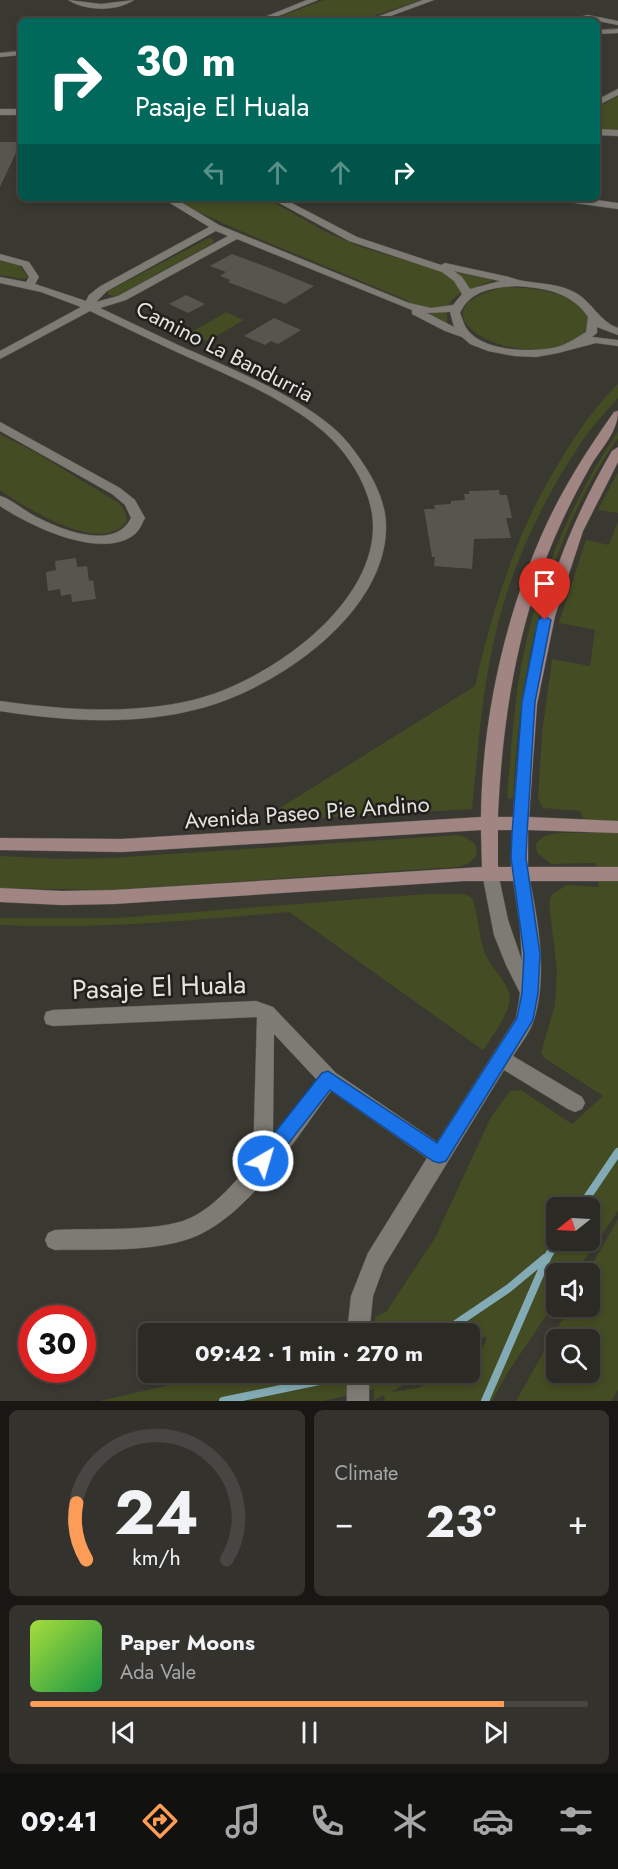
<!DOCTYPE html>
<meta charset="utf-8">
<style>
:root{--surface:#2b2a25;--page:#33322d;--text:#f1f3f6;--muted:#a6a7a7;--line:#474642;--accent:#fd9c56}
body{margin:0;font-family:Jost,sans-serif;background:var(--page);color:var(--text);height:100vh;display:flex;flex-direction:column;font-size:22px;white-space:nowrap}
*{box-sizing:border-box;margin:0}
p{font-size:20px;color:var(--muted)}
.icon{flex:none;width:33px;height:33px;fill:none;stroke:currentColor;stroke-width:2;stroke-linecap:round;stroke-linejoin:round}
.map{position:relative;height:1401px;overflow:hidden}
.panel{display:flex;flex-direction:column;gap:9px;padding:9px;background:#181714;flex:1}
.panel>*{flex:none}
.hud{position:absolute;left:18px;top:18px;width:582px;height:183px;border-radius:9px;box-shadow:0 3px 9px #0003,0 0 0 2px var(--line);background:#00695c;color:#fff;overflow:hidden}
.needle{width:39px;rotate:252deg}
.fabs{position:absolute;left:546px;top:1197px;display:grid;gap:12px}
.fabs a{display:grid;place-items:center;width:54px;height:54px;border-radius:9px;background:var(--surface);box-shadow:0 3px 9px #0003,0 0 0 2px var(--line);font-size:30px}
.speed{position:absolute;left:18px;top:1305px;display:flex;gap:12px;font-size:30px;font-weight:700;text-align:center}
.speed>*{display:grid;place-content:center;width:78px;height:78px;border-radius:50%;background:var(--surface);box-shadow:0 3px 9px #0003,0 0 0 2px var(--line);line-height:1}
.speed .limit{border:9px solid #d22;background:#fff;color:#111}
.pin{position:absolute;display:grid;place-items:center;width:51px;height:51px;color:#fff;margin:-62px -26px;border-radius:50% 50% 50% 0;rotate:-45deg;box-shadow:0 0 6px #0007}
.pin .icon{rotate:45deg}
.me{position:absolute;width:66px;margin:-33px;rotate:38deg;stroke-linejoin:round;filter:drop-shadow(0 0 4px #0008)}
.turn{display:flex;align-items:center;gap:21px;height:126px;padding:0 18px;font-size:27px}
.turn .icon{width:78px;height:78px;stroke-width:2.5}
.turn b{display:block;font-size:42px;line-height:51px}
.lanes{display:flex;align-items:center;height:57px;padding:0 18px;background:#0003;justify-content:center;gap:30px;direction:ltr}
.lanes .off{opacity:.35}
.big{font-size:45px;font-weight:700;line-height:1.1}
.panel .widget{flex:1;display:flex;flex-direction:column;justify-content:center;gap:9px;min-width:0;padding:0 21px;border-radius:9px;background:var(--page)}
.panel .dial{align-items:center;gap:0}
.dial svg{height:156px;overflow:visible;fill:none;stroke:var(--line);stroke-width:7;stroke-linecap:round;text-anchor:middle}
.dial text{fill:var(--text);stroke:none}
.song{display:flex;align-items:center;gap:18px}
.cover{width:72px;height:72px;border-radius:9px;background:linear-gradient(135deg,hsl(80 70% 55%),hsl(140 70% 35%))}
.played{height:6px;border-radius:3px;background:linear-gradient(90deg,var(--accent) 85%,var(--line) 85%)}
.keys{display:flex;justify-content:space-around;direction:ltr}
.heat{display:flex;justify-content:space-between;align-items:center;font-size:33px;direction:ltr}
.panel .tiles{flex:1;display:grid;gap:9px;grid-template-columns:1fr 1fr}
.widget:last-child{grid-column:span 2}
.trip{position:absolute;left:138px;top:1323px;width:342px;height:60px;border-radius:9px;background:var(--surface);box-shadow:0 3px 9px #0003,0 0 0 2px var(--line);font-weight:700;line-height:60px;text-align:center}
.tab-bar{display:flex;height:96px;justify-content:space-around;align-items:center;background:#11110f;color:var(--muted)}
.tab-bar .icon{width:42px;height:42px}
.tab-bar .active{color:var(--accent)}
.tab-bar b{font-size:27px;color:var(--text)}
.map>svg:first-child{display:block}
</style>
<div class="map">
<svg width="618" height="1401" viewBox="0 0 618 1401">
<rect width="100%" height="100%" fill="#393831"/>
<!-- green -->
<path fill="#444c23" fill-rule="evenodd" d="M 324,0 L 421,0 L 359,21 L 268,21 Z
M 618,96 L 618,130 L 597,129 L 597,108 Z
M 177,198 L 266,198 L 326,232 L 361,247 L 404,260 L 496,279 C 476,290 440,290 448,324 L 443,324 L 404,299 L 238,230 L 190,208 Z
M 209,238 L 214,240 L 213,243 L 117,296 L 108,295 L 108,291 Z
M 0,260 L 18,264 L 28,277 L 24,279 L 0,275 Z
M 506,287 C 525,287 596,293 587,326 C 584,337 572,342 563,345 C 499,366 408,307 506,287 Z
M 226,312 L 244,320 L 208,341 L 190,333 Z
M 618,384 L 618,398 C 606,412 593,425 583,440 C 544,497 512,564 496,632 C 482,689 478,750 472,809 L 282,820 L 275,811 L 475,686 C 494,603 517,529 563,456 C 579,430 596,405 618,384 Z
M 618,431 L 618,438 C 544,544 520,671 513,798 L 509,799 L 507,798 C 510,760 513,722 518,684 C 532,594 567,507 618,431 Z
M 0,434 L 35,452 L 119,503 L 125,511 L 127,521 C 103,557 24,507 0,490 Z
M 618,472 L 618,513 L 598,510 Z
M 618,521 L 618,1211 L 575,1273 L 556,1274 L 556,1301 L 508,1372 L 492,1401 L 385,1401 L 384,1395 L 374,1400 L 374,1389 L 324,1401 L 99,1401 L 223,1373 L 425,1373 L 391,1392 L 418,1388 L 448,1373 L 470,1372 L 470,1362 L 478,1357 L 487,1338 L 484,1337 L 470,1347 L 470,1334 L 348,1333 L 375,1324 L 375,1317 L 386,1312 L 435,1238 L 491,1117 L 510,1091 L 521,1090 L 572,1124 L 603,1096 L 543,1057 L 541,1052 L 555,1005 L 557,971 L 549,903 L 552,894 L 567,885 L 599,887 L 595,863 L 551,864 L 537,853 L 536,844 C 547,828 573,834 590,833 L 580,811 L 543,808 L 538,799 L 542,733 L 552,659 L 590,666 L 595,630 L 559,623 L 586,540 L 609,545 ZM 556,1208 L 590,1208 L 590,1240 L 556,1240 Z
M 458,835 C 484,841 483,862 457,867 L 106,890 L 0,888 L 0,856 L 64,859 L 110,858 Z
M 426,894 L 465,894 L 472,898 C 479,916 478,935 485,953 C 490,967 504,978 509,992 C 515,1007 491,1038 483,1050 L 289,912 C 193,920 97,930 0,925 L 0,918 L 117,918 Z
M 618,1219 L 618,1389 L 612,1401 L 516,1401 L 569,1307 L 590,1306 L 590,1274 L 587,1273 ZM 556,1340 L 590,1340 L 590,1372 L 556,1372 Z"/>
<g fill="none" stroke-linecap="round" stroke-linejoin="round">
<!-- stream -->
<path stroke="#83abb5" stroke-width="8" d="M 580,1208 L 618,1152
M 441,1334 L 509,1288 L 545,1258
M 223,1401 L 319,1381 L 348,1372
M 485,1401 L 548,1256 L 558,1240"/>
</g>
<!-- building -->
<path fill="#57564e" d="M 0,142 L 21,142 L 0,187 Z
M 232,254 L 267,267 L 314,286 L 285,304 L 228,282 L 230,280 L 220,276 L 226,272 L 210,266 Z
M 186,295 L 205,304 L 188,313 L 169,304 Z
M 274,318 L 301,330 L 278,344 L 271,341 L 265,345 L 244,336 Z
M 499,490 L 500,495 L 507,495 L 512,518 L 506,518 L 511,538 L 474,539 L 472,569 L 434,566 L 435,557 L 432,557 L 424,509 L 435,509 L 434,505 L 451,504 L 451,501 L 465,500 L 464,494 L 469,494 L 469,491 Z
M 76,558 L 77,567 L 87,566 L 89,581 L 93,580 L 96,599 L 72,602 L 71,594 L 61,596 L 60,589 L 48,591 L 46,572 L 56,570 L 55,561 Z"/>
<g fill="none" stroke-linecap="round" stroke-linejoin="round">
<!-- minor casing -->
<g stroke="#585650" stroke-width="1">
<path id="minor" d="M 68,0 L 101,4 L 134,0 C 116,12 86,11 68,0 Z
M 307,0 L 318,0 L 266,21 L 255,21 Z
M 423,0 L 434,0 L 377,21 L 366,21 Z
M 588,15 L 618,21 L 618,25 L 588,19 L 564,21 Z
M 618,29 L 618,33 L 597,34 L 597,30 Z
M 21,51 L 21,55 L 0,57 L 0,53 Z
M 618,89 L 618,95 L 597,106 L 597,100 Z
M 0,109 L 21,109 L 21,115 L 0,115 Z
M 597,129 L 618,130 L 618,136 L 597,135 Z
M 162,198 L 174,198 L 219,225 L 409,303 L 431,308 L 453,305 L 462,294 L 454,281 L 442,272 L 349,241 L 270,198 L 282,198 L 357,237 L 441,265 L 445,263 L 509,277 C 529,285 555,281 576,293 C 593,303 599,321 618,328 L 618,335 L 597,327 L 597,333 L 592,337 L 618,340 L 618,346 L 596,343 L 558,353 L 536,357 L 514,356 L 488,351 L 470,344 L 462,337 L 445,331 L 412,314 L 412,310 L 237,239 L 126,300 L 100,308 C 126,320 152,333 178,345 C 227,367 316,402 349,444 C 368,468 387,498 386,529 C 384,616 274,690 198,709 C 133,726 65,721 0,711 L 0,701 C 64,710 130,715 193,700 C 264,683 371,610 373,529 C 374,500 358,469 339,447 C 300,402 221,373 168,348 C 142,336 116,323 90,311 L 0,359 L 0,351 L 81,307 L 41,292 L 0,283 L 0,277 L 26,282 L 29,277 L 22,266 L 0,260 L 0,254 L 29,262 L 39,277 L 35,284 L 86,301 L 89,295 L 99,287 L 209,227 ZM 216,231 L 228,236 L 118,296 L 96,302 L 107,291 ZM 454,271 L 500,281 L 470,289 L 462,277 ZM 517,286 C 544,288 572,292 588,317 L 586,332 C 576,338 568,344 557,347 C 532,353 479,352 465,326 C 463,322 462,317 460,313 C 470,290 495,287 517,286 ZM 450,312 L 454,327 L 427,313 Z
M 555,198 L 581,198 L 618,203 L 618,209 L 560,201 Z
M 0,422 L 120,488 L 135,500 L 145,518 C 142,523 140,530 135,534 C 102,561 30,526 0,506 L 0,496 C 11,499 22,509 33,515 C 58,529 115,552 131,518 L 125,505 L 112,494 L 0,431 Z
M 520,865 L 526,867 L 528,872 C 538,918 548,974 534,1020 C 530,1032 520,1045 513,1056 L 582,1097 L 585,1103 L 582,1109 L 575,1112 L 568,1109 L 504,1070 L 384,1266 L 373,1296 L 369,1334 L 347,1334 L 351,1296 L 368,1253 L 427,1158 L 331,1091 C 294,1140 245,1224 182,1241 C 142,1252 97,1249 55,1250 L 48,1247 L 45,1240 L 48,1233 L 55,1230 C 89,1228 159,1232 188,1219 C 214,1208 235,1182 253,1161 L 257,1017 L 53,1026 L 46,1024 L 44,1018 L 46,1012 L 53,1010 L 256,1001 L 273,1007 L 336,1073 L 437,1142 L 516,1018 L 519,1001 L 520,993 L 506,965 L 494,935 L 482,873 L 484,868 L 490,866 L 496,868 L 498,873 L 508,920 L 522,961 L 520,927 L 512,872 L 514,867 ZM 274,1034 L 317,1080 L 273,1137 Z
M 347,1372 L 369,1372 L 369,1401 L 347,1401 Z"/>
</g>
<!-- secondary casing -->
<g stroke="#585650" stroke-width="1">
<path id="secondary" d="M 618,411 C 618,433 600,449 590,467 C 570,502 553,538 540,575 C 513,652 502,732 498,813 L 498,817 L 513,817 C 522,676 540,575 612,451 L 618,447 L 618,462 L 583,531 L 555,616 L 537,704 L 529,817 L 618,821 L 618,833 L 528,830 L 528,867 L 618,867 L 618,881 L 464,881 L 114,904 L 62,905 L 0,902 L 0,888 L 62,891 L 114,890 L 482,867 L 481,830 L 122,852 L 0,850 L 0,838 L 122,839 L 481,817 C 482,717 506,608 550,517 C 568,480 590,446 614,412 ZM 498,830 L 512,830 L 511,867 L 498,867 Z"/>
</g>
<!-- minor -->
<use href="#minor" fill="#7d7b73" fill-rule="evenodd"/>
<!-- secondary -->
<use href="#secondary" fill="#a18582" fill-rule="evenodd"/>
</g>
<!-- route -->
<path fill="#1a73e8" stroke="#114b97" stroke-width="1.5" d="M 545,616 L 551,620 L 535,702 L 527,834 L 526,858 L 540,954 L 538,993 L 533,1020 L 446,1161 L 439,1163 L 433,1161 L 330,1090 L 270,1167 L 263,1170 L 257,1167 L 254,1161 L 257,1155 L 322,1073 L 328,1071 L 437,1143 L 517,1018 L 522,993 L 524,954 L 511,858 L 512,834 L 522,702 L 538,620 Z"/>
<g text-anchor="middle" stroke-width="5" stroke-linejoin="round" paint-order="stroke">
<!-- street labels -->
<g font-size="22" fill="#e4e3de" stroke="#201f1c">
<text transform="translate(225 351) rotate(27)" y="8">Camino La Bandurria</text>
<text transform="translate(307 812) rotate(-4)" y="8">Avenida Paseo Pie Andino</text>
</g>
<!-- near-street labels -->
<g font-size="27" fill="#e4e3de" stroke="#201f1c">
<text transform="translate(159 987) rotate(-2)" y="9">Pasaje El Huala</text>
</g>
</g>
</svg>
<div class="fabs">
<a><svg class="needle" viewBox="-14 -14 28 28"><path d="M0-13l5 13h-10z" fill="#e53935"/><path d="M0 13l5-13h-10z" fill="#a6a7a7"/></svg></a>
<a><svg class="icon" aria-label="sound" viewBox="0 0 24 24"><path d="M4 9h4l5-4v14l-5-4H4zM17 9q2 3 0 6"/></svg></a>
<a><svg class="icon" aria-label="search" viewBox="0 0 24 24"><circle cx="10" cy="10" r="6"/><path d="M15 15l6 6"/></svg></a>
</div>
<div class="speed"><div class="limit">30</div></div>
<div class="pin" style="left:545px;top:620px;background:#d93025"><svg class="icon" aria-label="arrive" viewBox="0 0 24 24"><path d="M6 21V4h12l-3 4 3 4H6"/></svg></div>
<svg class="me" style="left:263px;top:1161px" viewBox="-20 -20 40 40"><circle r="17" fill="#1a73e8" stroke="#fff" stroke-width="3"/><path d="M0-11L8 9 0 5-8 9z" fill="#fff"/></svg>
<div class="trip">09:42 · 1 min · 270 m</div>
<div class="hud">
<div class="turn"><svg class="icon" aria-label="right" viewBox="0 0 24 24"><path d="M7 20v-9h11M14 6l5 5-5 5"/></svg><div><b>30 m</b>Pasaje El Huala</div></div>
<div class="lanes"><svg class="icon off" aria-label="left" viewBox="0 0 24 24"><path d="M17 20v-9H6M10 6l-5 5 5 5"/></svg><svg class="icon off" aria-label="ahead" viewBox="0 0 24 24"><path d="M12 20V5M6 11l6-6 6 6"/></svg><svg class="icon off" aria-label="ahead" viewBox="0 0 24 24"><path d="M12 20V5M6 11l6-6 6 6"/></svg><svg class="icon" aria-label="right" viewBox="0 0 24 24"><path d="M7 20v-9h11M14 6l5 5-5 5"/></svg></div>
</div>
</div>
<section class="panel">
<div class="tiles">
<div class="widget dial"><svg viewBox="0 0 100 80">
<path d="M14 69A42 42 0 1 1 86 69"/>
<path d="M14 69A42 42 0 0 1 9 40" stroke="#fd9c56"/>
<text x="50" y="56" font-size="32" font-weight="700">24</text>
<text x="50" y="72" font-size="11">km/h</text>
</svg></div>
<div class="widget"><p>Climate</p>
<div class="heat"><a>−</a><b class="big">23°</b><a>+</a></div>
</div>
<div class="widget">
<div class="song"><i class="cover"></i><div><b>Paper Moons</b><p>Ada Vale</p></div></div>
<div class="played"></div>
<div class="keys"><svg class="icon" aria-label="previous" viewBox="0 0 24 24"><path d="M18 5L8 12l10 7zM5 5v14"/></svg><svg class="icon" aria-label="pause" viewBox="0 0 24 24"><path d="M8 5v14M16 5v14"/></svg><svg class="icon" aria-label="next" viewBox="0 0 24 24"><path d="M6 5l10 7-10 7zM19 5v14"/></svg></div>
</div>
</div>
</section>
<nav class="tab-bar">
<b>09:41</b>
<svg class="icon active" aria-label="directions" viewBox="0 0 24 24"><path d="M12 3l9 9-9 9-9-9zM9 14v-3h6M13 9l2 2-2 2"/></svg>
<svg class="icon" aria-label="music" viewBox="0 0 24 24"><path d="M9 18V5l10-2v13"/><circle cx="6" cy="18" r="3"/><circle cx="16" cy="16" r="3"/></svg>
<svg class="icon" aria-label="phone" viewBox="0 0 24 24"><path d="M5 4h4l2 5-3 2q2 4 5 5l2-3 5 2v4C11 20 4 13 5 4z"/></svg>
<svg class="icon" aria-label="climate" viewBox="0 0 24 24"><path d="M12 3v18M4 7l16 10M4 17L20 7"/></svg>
<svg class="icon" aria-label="car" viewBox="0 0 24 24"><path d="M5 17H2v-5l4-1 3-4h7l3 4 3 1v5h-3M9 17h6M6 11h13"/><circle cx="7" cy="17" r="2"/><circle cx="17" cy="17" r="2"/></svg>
<svg class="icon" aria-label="filters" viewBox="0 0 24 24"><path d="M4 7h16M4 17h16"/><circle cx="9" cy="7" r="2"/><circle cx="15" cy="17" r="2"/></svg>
</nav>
